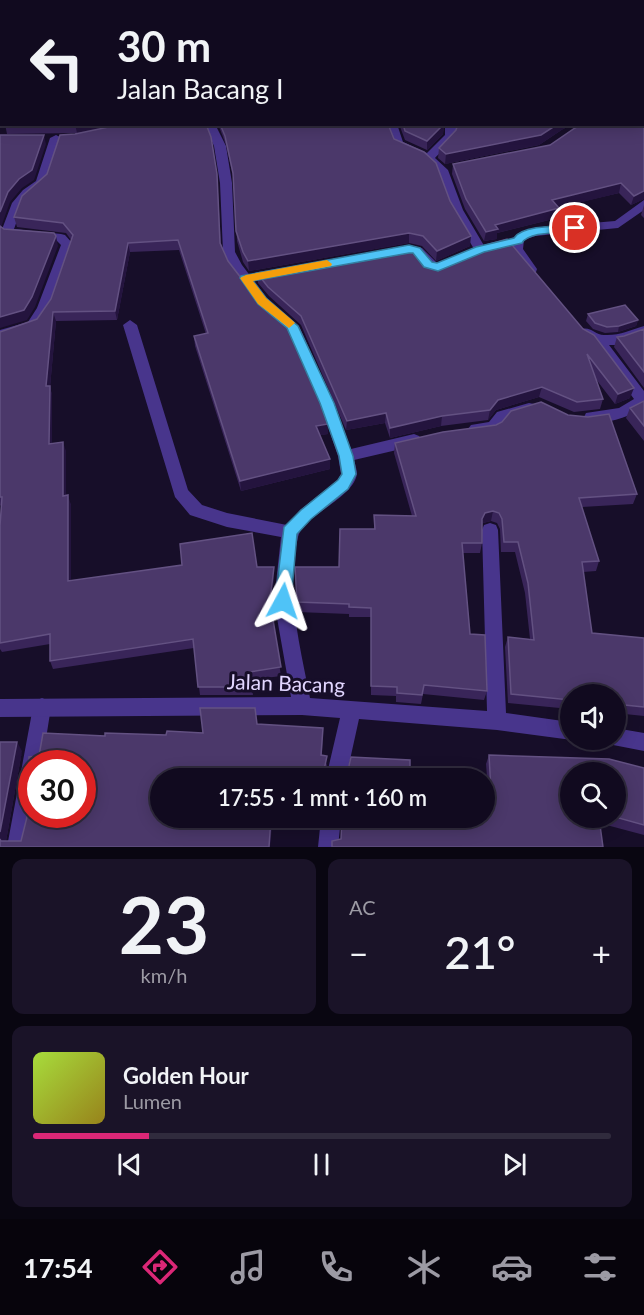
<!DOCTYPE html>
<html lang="id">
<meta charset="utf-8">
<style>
:root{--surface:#110a1f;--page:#1a1328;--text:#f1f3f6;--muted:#9c9aa4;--line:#302b3d;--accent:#db2777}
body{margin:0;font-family:Lato,sans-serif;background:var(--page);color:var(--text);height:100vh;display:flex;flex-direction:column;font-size:22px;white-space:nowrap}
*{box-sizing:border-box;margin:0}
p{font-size:20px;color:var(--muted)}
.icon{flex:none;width:33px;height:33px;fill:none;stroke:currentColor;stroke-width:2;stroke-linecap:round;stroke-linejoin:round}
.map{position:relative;height:847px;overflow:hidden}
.sheet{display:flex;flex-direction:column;gap:12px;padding:12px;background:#090611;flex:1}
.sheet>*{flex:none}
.hud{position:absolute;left:0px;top:0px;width:645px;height:126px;box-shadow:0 3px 15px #0003,0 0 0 2px var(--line);background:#110a1f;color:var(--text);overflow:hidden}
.controls{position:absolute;left:560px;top:684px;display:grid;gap:12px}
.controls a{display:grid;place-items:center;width:66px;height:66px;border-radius:50%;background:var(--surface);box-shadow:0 3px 15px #0003,0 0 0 2px var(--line);font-size:30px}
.speed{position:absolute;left:18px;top:750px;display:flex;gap:12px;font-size:30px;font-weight:700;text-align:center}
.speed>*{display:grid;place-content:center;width:78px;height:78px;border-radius:50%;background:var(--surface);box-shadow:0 3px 15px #0003,0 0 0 2px var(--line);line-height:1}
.speed .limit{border:9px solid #d22;background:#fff;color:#111}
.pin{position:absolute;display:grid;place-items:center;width:51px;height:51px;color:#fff;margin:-26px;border:3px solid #fff;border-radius:50%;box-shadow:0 2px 6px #0007}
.me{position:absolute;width:66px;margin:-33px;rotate:5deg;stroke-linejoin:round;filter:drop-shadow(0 0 4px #0008)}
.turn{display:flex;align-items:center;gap:21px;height:126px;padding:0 18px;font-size:27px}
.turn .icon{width:78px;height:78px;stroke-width:2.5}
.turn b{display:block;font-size:42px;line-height:51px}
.big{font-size:45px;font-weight:600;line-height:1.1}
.sheet .tile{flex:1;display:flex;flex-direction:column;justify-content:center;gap:9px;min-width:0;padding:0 21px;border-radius:12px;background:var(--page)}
.sheet .dial{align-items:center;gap:0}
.dial b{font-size:78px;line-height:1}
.song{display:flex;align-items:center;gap:18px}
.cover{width:72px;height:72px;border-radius:9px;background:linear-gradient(135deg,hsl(80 70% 55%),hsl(50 70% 35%))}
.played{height:6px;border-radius:3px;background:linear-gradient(90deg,var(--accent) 20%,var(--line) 20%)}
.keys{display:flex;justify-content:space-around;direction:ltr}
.heat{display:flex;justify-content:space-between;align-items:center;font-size:33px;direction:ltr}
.sheet .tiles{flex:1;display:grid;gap:12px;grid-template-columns:1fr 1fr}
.tile:last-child{grid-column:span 2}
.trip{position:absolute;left:150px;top:768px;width:345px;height:60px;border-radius:30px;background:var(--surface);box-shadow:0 3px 15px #0003,0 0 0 2px var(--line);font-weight:600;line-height:60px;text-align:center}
.menu{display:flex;height:96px;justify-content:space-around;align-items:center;background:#07040c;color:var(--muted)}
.menu .icon{width:42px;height:42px}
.menu .current{color:var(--accent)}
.menu b{font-size:27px;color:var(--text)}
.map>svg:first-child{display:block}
</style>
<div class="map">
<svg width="644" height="847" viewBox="0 0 644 847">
<rect width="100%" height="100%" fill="#170e29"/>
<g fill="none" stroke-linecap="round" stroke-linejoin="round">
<!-- lane -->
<path fill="#48358c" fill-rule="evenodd" d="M 42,698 L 49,701 L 51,707 L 42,764 L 32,764 L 33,814 L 27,847 L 7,847 L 33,707 L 35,701 Z"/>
<!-- street -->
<path fill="#48358c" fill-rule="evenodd" d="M 204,124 L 215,124 L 226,146 L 232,183 L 235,252 L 242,265 L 267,298 L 299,326 L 334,403 L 351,449 L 414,434 L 419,436 L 422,440 L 419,444 L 414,446 L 354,460 C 355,464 357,470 357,474 C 353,499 303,515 298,537 C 285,591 300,645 310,698 L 487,711 L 482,530 L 484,525 L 490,523 L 496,525 L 498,530 L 506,713 L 570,722 L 572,740 L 497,730 L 359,719 L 346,778 L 326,778 L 340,718 L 302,715 L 0,717 L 0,699 L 291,697 L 274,601 L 281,537 L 227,527 L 190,515 L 175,497 L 123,325 L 130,320 L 137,325 L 188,490 L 202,505 L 227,513 L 287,525 L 300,510 L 337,481 L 341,474 L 338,456 L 320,403 L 286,329 L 257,304 L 231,269 L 223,252 L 220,183 L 214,146 Z
M 386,124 L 397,124 L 403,142 L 427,153 L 445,135 L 445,124 L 456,124 C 460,138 443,149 435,158 L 448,170 L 463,210 L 486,249 L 484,252 L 476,252 L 474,249 L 451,210 L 437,171 L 424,160 L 394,146 Z
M 56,135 L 62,138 L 47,183 L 23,204 L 14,229 L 61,234 L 65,235 L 73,244 L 51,308 L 38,328 L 0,340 L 0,330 L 28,322 L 37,308 L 61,245 L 57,241 L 7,236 L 1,232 L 12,203 L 23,190 L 36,181 L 50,138 Z
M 644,200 L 644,210 L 618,228 L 535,236 L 524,240 L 523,249 L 537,269 L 536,272 L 526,272 L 511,249 L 511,246 L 504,242 L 533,228 L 615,221 Z
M 409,245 L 422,248 L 436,262 L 447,263 L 448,266 C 433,280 422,260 411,252 L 393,256 L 387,252 L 389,249 Z
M 644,326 L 644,336 L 620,345 L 609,345 L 644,391 L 644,407 C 630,417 603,426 586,421 L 584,417 L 586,413 L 619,408 L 634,399 L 593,343 L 579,332 L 581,329 C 591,326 595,335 604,335 C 619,336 630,330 644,326 Z
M 529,403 L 534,404 L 536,408 L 534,412 L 507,420 L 498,431 L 476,435 L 471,433 L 468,429 L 471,425 L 489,422 L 497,412 Z
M 615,728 L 644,733 L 644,751 L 608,744 L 606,740 L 615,740 Z
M 321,818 L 341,818 L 338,847 L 318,847 Z"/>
</g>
<!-- wall -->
<path fill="#392559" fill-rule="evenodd" d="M 367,0 L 644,0 L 644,199 L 631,205 L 619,193 L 559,207 L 557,218 L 497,233 L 497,239 L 484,241 L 465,209 L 452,174 L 453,164 L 550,145 L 644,124 L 644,2 L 369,2 Z
M 5,124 L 120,124 L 77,133 L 7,134 Z
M 218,124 L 388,124 L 394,139 L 450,201 L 470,246 L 436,261 L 422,246 L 409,243 L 249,271 L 243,262 L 237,241 L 234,181 L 226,145 Z
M 399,124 L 444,124 L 443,134 L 427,150 L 405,140 Z
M 458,124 L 574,124 L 563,129 L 539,145 L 445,164 L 438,158 L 439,148 L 456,130 Z
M 217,174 L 221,244 L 228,261 L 328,424 L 328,434 L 320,435 L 330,459 L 330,469 L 241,491 L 195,346 L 194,336 L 206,334 L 179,250 L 130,252 L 117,320 L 56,321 L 50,387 L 52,395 L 52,443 L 66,451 L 66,495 L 71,505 L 71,581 L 257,567 L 274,567 L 274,576 L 272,598 L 274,611 L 271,611 L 281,676 L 251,680 L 253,695 L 200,695 L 194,648 L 53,669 L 50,661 L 50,644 L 2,652 L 0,649 L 0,526 L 1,506 L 0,505 L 0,332 L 37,319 L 51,299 L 71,240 L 66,233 L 17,227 L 14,217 Z
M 644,205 L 644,218 L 641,215 Z
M 486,245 L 630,398 L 615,404 L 595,378 L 603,399 L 600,409 L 574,412 L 539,397 L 496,410 L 488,420 L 441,426 L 390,438 L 385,423 L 346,430 L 301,325 L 269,296 L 258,283 L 257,273 L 423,261 L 439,264 Z
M 588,314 L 638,320 L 636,326 L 618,332 L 605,333 L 593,329 L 586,321 Z
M 644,329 L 644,388 L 614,347 L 617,337 L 624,336 Z
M 644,401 L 644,441 L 626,418 L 630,408 Z
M 395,443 L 637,494 L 633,504 L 582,507 L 599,561 L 596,571 L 583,572 L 592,633 L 644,638 L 644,716 L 615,713 L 615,694 L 570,694 L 570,709 L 508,703 L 505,647 L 508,637 L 530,639 L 525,593 L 515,552 L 501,552 L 500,529 L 497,523 L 491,521 L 483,523 L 482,525 L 482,543 L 480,553 L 463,553 L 470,634 L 487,691 L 484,700 L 423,694 L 421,704 L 396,702 L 396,696 L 371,695 L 371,617 L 349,617 L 349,614 L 297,612 L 295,567 L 339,567 L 374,529 L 374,515 L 412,516 L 394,453 Z
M 257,724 L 323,728 L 322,755 L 327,765 L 326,770 L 410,778 L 160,778 L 319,818 L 318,829 L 272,827 L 0,847 L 22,751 L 6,841 L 21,841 L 30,805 L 39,756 L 105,736 L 166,735 L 203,733 Z
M 489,755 L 644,768 L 644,835 L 599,823 L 341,839 L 488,790 L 486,764 ZM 615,772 L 615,818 L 570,818 Z"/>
<!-- shaded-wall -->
<path fill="#24143e" d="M 0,23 L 2,23 L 2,32 L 0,32 Z
M 75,124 L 120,124 L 77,133 Z
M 558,124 L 574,124 L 563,129 L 539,145 L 445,164 L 446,154 Z
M 444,125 L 443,134 L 427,150 L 427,141 Z
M 44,135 L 46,144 L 34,180 L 22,188 L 10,202 L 0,230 L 0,212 L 8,192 Z
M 621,183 L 619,193 L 550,210 L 552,200 Z
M 644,191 L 644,199 L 631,205 L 634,196 Z
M 559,208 L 557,218 L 497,233 L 497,239 L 484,241 L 486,232 L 495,225 Z
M 409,233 L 409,243 L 249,271 L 248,261 Z
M 56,236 L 58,246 L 35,307 L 27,320 L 0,328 L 0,317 Z
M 471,236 L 470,246 L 436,261 L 437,251 Z
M 128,243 L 130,252 L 117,320 L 115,311 Z
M 53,312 L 56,321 L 50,387 L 52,395 L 52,453 L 49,444 L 46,386 Z
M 638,320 L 636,326 L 618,332 L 619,326 Z
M 542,387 L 539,397 L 496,410 L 488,420 L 490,410 L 498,400 Z
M 634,388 L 630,398 L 615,404 L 618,394 Z
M 386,413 L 385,423 L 346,430 L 347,421 Z
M 442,416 L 441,426 L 390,438 L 390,428 Z
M 328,424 L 328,434 L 316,436 L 316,426 Z
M 63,442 L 66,451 L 66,505 L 63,496 Z
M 330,459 L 330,469 L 241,491 L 240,481 Z
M 68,495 L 71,505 L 71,590 L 68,581 Z
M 493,511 L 491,521 L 483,523 L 480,529 L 482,519 L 485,513 Z
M 274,567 L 274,576 L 272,601 L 271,592 Z
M 17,742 L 22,751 L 5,847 L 0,840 L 0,832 Z
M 271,818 L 272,827 L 270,847 L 269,847 Z"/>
<!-- building -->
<path fill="#4b386a" stroke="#635182" stroke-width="1.5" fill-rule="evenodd" d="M 1,0 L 184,0 L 185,2 L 2,2 L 2,23 L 0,23 L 0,9 L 1,9 Z
M 382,0 L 644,0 L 644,191 L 634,196 L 621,183 L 552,200 L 559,208 L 495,225 L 498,229 L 486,232 L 466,199 L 453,164 L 550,145 L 575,128 L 582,124 L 644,124 L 644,2 L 385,2 Z
M 123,124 L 206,124 L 211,137 L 217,174 L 220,243 L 228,261 L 255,296 L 284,321 L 318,394 L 328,424 L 316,426 L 330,459 L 240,481 L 194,336 L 208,333 L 178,240 L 128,243 L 115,311 L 53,312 L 46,386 L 50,386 L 49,444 L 63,442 L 63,496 L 68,495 L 68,581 L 182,565 L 180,544 L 252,533 L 257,567 L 274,567 L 271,592 L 273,602 L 270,602 L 281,667 L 249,672 L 252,687 L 198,687 L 193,639 L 50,661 L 50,634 L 0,643 L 0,526 L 2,497 L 0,497 L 0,332 L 37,319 L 51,299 L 73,235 L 63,223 L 14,217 L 22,196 L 47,174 L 60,135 L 75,134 Z
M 220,124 L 388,124 L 394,139 L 424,152 L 436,163 L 450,201 L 471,236 L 437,251 L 423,236 L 409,233 L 248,261 L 243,252 L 236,231 L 233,173 L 225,136 Z
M 403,124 L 444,124 L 427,141 L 405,131 Z
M 458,124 L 558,124 L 541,135 L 446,154 L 439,148 L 456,130 Z
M 0,135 L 44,135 L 32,170 L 19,179 L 8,192 L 0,212 Z
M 0,226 L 4,229 L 54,233 L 56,236 L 32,297 L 24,310 L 0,317 Z
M 507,239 L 583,329 L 594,335 L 634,388 L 618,394 L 587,354 L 603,399 L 577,402 L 542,387 L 498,400 L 490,410 L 442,416 L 390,428 L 386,413 L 347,421 L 301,316 L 268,287 L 257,273 L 410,246 L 423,261 L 439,264 L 486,245 Z
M 625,305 L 638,320 L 619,326 L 607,327 L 595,323 L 588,314 Z
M 644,329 L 644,372 L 617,337 L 624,336 Z
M 644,401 L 644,426 L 630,408 Z
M 541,402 L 568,415 L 588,417 L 609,414 L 637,494 L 579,498 L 599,561 L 582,562 L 592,633 L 644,638 L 644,707 L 615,704 L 615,694 L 570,694 L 570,700 L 511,694 L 508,637 L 534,640 L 528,583 L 518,542 L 504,542 L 502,519 L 499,513 L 493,511 L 485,513 L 482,519 L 482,543 L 462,543 L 470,634 L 485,635 L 487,691 L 424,685 L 422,695 L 397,693 L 397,687 L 371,686 L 371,608 L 349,607 L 349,604 L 297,602 L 295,567 L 339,567 L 340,529 L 375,529 L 374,515 L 416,516 L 395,443 L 443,432 L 496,425 L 502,422 L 511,411 Z
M 200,708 L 255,708 L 257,724 L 323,728 L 321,755 L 327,756 L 324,770 L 348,770 L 351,757 L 410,760 L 410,778 L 160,778 L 160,818 L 318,818 L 318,820 L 271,818 L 269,847 L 0,847 L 0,839 L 1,841 L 21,841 L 30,805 L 29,757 L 39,756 L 43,733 L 105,736 L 105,733 L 166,735 L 167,731 L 203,733 ZM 32,764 L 82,764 L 82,814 L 32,814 Z
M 0,742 L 17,742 L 0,832 Z
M 489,755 L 609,759 L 644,768 L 644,825 L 615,817 L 615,772 L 570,772 L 570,818 L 599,818 L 603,847 L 332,847 L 332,841 L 341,839 L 342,818 L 484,818 L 484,789 L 491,790 Z"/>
<!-- route -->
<path fill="#4fc3f7" stroke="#337fa1" stroke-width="1.5" d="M 575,225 L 579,226 L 579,231 C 564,234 530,230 522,243 L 484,252 L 438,271 L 424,267 L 413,253 L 409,253 L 253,281 L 266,298 L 298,326 L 334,403 L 353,456 L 356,474 L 348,489 L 311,519 L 297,534 L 291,601 L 289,606 L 283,608 L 277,606 L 275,601 L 284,527 L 301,510 L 338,480 L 342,474 L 339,456 L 320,403 L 287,328 L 258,304 L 240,278 L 241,276 L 409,245 L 420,248 L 432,262 L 437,263 L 476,247 L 514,238 C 522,225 560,226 575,225 Z"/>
<!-- slow -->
<path fill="#f59e0b" d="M 327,260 L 332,264 L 331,266 L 253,281 L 266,298 L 293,321 L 295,323 L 289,328 L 258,304 L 240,278 L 246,275 Z"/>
<g text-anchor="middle" stroke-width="6" stroke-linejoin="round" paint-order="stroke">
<!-- near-street labels -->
<g font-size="21" fill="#e2d6ff" stroke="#170e29">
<text transform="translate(286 684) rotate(2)" y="7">Jalan Bacang</text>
</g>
</g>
</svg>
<div class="controls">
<a><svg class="icon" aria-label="sound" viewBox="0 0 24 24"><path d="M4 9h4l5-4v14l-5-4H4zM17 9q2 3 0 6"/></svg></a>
<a><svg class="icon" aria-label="search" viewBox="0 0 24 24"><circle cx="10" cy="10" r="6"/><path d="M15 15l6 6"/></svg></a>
</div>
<div class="speed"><div class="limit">30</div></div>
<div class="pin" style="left:575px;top:228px;background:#d93025"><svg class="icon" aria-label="arrive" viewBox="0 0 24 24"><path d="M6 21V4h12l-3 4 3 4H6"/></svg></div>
<svg class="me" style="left:283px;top:601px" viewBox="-20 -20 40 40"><path d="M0-17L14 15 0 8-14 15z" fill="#4fc3f7" stroke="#fff" stroke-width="4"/></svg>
<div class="trip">17:55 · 1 mnt · 160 m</div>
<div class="hud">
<div class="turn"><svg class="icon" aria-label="left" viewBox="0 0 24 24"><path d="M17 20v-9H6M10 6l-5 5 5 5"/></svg><div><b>30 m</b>Jalan Bacang I</div></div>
</div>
</div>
<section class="sheet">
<div class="tiles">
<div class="tile dial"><b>23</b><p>km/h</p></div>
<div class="tile"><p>AC</p>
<div class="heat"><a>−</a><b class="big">21°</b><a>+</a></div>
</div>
<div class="tile">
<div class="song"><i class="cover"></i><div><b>Golden Hour</b><p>Lumen</p></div></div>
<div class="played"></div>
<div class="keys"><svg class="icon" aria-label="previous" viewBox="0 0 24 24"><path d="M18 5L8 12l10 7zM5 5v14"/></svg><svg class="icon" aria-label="pause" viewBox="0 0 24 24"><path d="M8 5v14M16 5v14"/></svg><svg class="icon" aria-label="next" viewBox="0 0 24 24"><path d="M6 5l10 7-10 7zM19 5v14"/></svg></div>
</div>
</div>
</section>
<nav class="menu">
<b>17:54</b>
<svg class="icon current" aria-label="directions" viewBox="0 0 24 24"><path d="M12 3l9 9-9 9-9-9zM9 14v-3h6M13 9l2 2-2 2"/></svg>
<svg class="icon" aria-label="music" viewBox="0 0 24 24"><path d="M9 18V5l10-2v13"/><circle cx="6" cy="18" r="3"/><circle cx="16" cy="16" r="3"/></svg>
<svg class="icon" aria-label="phone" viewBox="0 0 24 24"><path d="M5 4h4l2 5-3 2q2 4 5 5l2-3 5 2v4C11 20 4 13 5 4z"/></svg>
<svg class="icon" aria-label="climate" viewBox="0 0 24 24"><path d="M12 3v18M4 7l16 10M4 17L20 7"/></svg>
<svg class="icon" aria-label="car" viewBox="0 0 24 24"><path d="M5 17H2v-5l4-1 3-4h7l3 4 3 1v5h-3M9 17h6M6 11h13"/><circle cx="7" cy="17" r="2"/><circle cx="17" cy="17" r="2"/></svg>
<svg class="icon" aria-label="filters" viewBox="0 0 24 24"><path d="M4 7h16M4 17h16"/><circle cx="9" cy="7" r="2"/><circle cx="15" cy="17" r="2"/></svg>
</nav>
